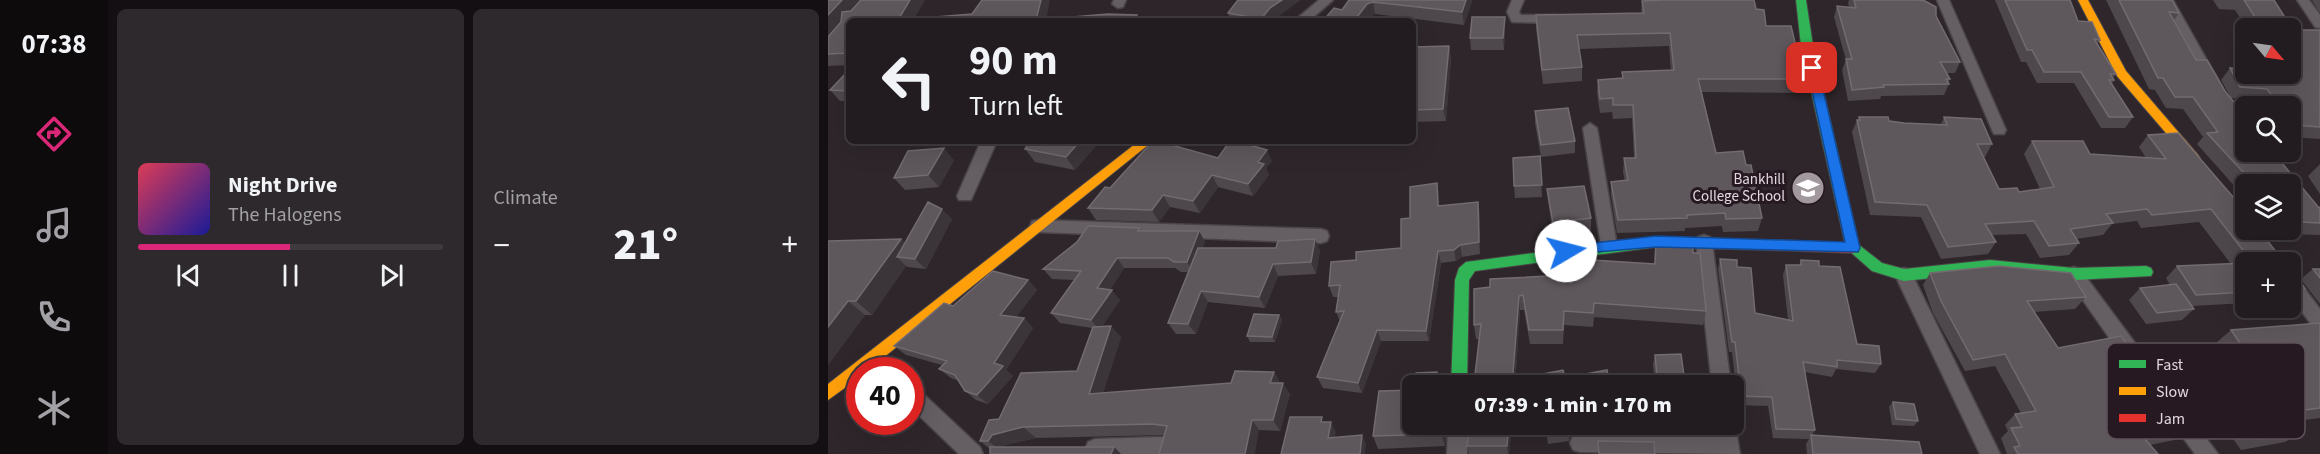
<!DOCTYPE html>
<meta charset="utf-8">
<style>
:root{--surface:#221c20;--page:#2e292d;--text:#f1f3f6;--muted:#a2a1a5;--line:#3f3a3e;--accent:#db2777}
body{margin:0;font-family:"Source Sans 3",sans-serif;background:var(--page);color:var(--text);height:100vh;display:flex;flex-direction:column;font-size:22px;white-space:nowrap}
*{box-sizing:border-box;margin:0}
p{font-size:20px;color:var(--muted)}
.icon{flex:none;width:33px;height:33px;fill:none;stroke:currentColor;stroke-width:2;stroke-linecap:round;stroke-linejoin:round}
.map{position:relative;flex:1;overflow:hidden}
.drawer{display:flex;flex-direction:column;gap:9px;padding:9px;background:#130f12;width:720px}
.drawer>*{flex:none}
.hud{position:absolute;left:18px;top:18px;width:570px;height:126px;border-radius:9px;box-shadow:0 6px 24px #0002,0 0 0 2px var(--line);background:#221c20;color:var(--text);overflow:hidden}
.needle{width:39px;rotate:119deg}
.buttons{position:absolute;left:1407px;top:18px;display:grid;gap:12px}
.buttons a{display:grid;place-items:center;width:66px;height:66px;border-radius:9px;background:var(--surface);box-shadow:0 6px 24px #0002,0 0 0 2px var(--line);font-size:30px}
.speed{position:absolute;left:18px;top:357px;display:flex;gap:12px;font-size:30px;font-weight:700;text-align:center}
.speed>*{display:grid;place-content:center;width:78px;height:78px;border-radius:50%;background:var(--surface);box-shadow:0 6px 24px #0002,0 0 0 2px var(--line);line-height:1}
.speed .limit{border:9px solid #d22;background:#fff;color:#111}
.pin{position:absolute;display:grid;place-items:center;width:51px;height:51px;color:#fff;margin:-26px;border-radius:12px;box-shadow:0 3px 9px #0006}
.me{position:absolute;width:66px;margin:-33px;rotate:82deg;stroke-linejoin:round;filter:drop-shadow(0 0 4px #0008)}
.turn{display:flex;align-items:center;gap:21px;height:126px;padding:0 24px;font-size:27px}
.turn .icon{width:78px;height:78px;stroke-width:2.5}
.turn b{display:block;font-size:42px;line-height:51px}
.big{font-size:45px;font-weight:800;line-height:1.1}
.drawer .widget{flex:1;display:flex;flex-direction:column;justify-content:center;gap:9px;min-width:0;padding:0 21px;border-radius:9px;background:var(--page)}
.song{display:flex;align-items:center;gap:18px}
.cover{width:72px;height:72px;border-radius:9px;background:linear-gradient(135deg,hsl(350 70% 55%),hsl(240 70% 35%))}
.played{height:6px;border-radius:3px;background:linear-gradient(90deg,var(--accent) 50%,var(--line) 50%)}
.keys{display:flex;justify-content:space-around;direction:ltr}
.heat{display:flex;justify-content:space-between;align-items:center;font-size:33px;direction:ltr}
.drawer .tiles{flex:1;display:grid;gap:9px;grid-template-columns:repeat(2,1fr)}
.trip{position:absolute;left:574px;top:375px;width:342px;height:60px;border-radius:9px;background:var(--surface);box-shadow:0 6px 24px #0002,0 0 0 2px var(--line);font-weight:800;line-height:60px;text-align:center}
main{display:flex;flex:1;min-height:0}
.tab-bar{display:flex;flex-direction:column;width:108px;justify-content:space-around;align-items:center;background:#0e0b0d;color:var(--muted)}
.tab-bar .icon{width:42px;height:42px}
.tab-bar .selected{color:var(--accent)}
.tab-bar b{font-size:27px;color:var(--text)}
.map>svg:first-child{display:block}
</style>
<main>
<nav class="tab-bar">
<b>07:38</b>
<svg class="icon selected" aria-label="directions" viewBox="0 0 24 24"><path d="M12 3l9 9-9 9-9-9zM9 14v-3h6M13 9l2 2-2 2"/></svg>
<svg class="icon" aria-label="music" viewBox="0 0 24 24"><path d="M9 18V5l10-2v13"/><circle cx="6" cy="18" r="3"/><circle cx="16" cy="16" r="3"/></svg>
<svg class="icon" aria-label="phone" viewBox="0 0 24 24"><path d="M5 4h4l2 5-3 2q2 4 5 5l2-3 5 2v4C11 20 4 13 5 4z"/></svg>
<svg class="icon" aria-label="climate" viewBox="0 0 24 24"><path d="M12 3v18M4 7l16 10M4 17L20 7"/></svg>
</nav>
<section class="drawer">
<div class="tiles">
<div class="widget">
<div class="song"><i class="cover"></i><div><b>Night Drive</b><p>The Halogens</p></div></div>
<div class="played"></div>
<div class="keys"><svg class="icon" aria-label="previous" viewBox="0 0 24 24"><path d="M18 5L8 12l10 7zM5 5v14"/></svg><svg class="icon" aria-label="pause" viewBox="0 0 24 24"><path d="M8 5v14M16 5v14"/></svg><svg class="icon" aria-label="next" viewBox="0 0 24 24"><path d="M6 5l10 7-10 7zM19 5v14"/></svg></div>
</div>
<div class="widget"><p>Climate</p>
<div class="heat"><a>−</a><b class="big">21°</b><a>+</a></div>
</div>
</div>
</section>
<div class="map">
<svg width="1492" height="454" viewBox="0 0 1492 454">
<rect width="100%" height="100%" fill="#2e262a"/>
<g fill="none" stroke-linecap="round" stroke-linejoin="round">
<!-- street casing -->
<g stroke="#4a4447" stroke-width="3">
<path id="street" d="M 286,0 L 298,0 L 295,7 L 290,8 L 284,4 Z
M 491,0 L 505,0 L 481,21 L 466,21 Z
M 684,0 L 696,0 L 691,12 L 693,15 L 729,15 L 736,19 L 729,23 L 684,22 L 679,12 Z
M 1109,0 L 1121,0 L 1178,130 L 1176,134 L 1166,134 L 1164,130 Z
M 1333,0 L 1345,0 L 1390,80 L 1388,83 L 1378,83 Z
M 1469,0 L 1481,0 L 1492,15 L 1492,28 L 1487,27 Z
M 762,123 L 769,128 L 789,246 L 787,251 L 775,251 L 773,246 L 755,128 Z
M 153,141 L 169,141 L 143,200 L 131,200 L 129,196 Z
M 210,220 L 493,229 L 499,231 L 501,236 L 499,241 L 493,243 L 210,232 L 204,231 L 202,226 L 204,221 Z
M 876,235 L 882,237 L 884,242 L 903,386 L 884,386 L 868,242 L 870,237 Z
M 1246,267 L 1252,269 L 1310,347 L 1312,353 L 1310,359 L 1303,361 L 1296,359 L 1240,279 L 1237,274 L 1240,269 Z
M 1076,268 L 1082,270 L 1172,454 L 1152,454 L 1067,275 L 1070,270 Z
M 1462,275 L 1468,277 L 1492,309 L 1492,331 L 1486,328 L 1462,296 Z
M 82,385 L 89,388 L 152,447 L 155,454 L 131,454 L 82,407 Z
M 1345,401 L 1352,404 L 1390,454 L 1367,454 L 1335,410 L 1338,404 Z
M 906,418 L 912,454 L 752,452 L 745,450 L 742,443 L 745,436 L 752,434 L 890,434 L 889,424 L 906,424 Z
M 620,424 L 640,424 L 639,454 L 619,454 Z
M 334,437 L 341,440 L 344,447 L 341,454 L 259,454 L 257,449 L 260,442 L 267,439 Z"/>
</g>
<!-- fast casing -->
<g stroke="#4a4447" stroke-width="2">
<path id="fast" d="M 968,0 L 978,0 L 985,46 L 1031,245 L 1054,263 L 1076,269 L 1162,260 L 1246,268 L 1318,266 L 1323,268 L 1325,272 L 1323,276 L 1246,280 L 1162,272 L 1076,281 L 1044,271 L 1018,248 L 973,46 Z
M 828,237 L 940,240 L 945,241 L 947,245 L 945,249 L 940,250 L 828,247 L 647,271 L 641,280 L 639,386 L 623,386 L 627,280 L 631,268 L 638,262 Z"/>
</g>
<!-- slow casing -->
<g stroke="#4a4447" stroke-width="2">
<path id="slow" d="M 1250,0 L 1260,0 L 1298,71 L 1370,155 L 1372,158 L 1370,161 L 1362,161 L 1289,76 Z
M 311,141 L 325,141 L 40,370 L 32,370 L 32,377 L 0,400 L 0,384 Z"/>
</g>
<!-- jam casing -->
<g stroke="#4a4447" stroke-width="2">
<path id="jam" d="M 940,240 L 1025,243 L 1030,244 L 1032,248 L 1030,252 L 1025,253 L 940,250 L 935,249 L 933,245 L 935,241 Z"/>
</g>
<!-- street -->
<use href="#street" fill="#655e62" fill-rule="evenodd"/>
<!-- fast -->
<use href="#fast" fill="#30b455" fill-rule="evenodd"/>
<!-- slow -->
<use href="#slow" fill="#ff9f0a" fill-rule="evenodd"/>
<!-- jam -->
<use href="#jam" fill="#e5322d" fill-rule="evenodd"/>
</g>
<!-- wall -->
<path fill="#4e484c" d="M 0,0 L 86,19 L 312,21 L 21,21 L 21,65 L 0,66 L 0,37 L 13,22 L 0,36 Z
M 410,0 L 472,0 L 444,21 L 403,21 L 400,13 Z
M 521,0 L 644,0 L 644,1 L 636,25 L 547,14 L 542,17 L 514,10 Z
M 828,0 L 926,0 L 928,9 L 938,26 L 971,59 L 981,79 L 977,93 L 874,92 L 888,153 L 934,218 L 930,231 L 895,232 L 894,226 L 857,228 L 857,231 L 789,233 L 783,195 L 783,182 L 797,181 L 795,172 L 796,158 L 806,158 L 804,118 L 785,119 L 784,112 L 772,113 L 769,93 L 770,80 L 794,79 L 794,72 L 843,71 L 841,46 L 751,49 L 754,67 L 754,81 L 715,84 L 708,29 L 708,15 L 813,13 L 814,1 L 828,1 Z
M 1021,0 L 1090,0 L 1108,16 L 1132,62 L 1127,73 L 1119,73 L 1122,79 L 1120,83 L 1121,84 L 1116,95 L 1053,96 L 1052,99 L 1020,101 L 1014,70 L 1018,60 L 1006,17 L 1009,6 L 1021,7 L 1020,3 Z
M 1167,0 L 1242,0 L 1250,21 L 1272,40 L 1269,45 L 1288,74 L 1285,78 L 1286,80 L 1284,84 L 1305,117 L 1297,128 L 1273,128 L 1246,83 L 1209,83 L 1198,62 L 1193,62 Z
M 1278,0 L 1344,0 L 1351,13 L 1346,20 L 1368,60 L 1397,91 L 1491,208 L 1492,207 L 1492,235 L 1458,234 L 1460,232 L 1457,230 L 1462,230 L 1462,184 L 1418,184 L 1418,199 L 1369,144 L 1375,137 L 1355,109 L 1338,108 L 1327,90 L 1321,89 Z
M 1385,0 L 1446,0 L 1465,30 L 1492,30 L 1492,139 L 1462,137 L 1462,106 L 1434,106 L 1429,100 L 1403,98 L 1393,80 L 1402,68 L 1462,74 L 1462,28 L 1419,28 L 1407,10 L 1391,9 Z
M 1484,0 L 1492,0 L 1492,14 Z
M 677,17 L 677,29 L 676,50 L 643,50 L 642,38 Z
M 621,46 L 623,59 L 618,121 L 585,122 L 585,47 Z
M 21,70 L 21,101 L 12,101 L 2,90 Z
M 707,111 L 747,141 L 747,153 L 713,157 L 707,123 Z
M 1031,117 L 1076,123 L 1113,124 L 1116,117 L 1164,144 L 1157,157 L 1156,157 L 1171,189 L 1191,192 L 1212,189 L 1196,154 L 1204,141 L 1262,154 L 1318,158 L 1311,147 L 1320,135 L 1456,262 L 1418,262 L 1418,303 L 1364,306 L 1366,309 L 1354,320 L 1318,324 L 1301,300 L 1312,288 L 1342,285 L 1338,278 L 1349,266 L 1403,264 L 1371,222 L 1313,228 L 1309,221 L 1284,224 L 1275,235 L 1248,239 L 1251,243 L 1241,255 L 1212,258 L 1198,234 L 1164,235 L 1168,242 L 1160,254 L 1113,259 L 1093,217 L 1042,215 L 1024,132 L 1029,120 L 1030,120 Z
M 272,141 L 247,170 L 207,162 L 197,149 Z
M 712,156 L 714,197 L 687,198 L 686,186 Z
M 390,158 L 444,161 L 438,168 L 441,175 L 425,196 L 390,187 L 372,213 L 342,207 L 331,222 L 268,220 L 260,208 L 282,188 Z
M 126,160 L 111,187 L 77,190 L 66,178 Z
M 1492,164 L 1492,194 L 1480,176 Z
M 609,183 L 611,205 L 652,213 L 652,254 L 634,257 L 628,261 L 613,263 L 601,341 L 553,341 L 534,393 L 495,388 L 489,377 L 512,321 L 508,312 L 510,297 L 505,297 L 501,286 L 528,260 L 573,248 L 582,218 Z
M 719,189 L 763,218 L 763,230 L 725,234 L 720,201 Z
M 124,219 L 98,269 L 80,267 L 78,266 L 44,315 L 37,315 L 0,365 L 0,241 L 73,239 L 77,243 Z
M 312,228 L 314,231 L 371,231 L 377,242 L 374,248 L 492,250 L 488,274 L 450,276 L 437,308 L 380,302 L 368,334 L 348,334 L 340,323 L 360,272 L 353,272 L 347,268 L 296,268 L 282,290 L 292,300 L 274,326 L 293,337 L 275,393 L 403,383 L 446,372 L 452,383 L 462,394 L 452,431 L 431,430 L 336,435 L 208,438 L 177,445 L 176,447 L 286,447 L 293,454 L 162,454 L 162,449 L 152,441 L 171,419 L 249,371 L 264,328 L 232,323 L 223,313 L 246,280 L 224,279 L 215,269 Z
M 828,240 L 860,244 L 865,253 L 878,311 L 875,325 L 766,317 L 765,327 L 736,325 L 735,344 L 702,344 L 696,310 L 692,310 L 687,386 L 587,386 L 646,383 L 651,339 L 648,339 L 646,325 L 662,287 L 740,275 L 764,267 L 826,264 Z
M 892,259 L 909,267 L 927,313 L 960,320 L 955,275 L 958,265 L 971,265 L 973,260 L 991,266 L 1029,344 L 1053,364 L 1047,373 L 1008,369 L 1004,377 L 977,372 L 987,430 L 984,435 L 1094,454 L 979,454 L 978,444 L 981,439 L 945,438 L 940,406 L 906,405 L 906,386 L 827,386 L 825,364 L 827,355 L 856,376 L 907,379 L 904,352 L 901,352 L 890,269 Z
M 1462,267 L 1474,278 L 1485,269 L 1492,269 L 1492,304 L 1474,281 L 1474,284 L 1477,289 L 1462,301 Z
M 1102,273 L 1258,297 L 1247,309 L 1206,312 L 1230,348 L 1360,429 L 1346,440 L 1322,445 L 1330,454 L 1179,454 L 1173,438 L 1180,431 L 1177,425 L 1187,414 L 1193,413 L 1167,366 L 1137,371 L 1105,313 L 1095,285 Z
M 200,280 L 209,290 L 188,317 L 196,318 L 205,328 L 178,370 L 185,376 L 160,404 L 148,400 L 137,391 L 131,381 L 123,378 L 111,369 L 114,365 L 78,355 L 66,346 L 125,306 Z
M 451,315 L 454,320 L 447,342 L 422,342 L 419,336 Z
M 1492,323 L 1492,418 L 1467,421 L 1475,431 L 1457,442 L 1413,450 L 1383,408 L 1396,398 L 1393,393 L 1409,381 L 1413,380 L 1388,343 L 1403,330 Z
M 1065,402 L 1090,421 L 1086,426 L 1064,425 L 1061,407 Z
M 585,424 L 618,424 L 617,446 L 550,449 L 545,436 Z
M 684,424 L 681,454 L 641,454 L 639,446 L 640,439 L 639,433 Z
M 717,424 L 790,424 L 789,432 L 751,432 L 744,434 L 741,441 L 720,444 Z"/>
<!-- shaded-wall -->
<path fill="#3b3438" d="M 14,0 L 34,0 L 0,36 L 0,15 Z
M 82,0 L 97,0 L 85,21 L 70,20 Z
M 213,0 L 222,0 L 218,21 L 208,20 Z
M 454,0 L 472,0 L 444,21 L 434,21 L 433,19 L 442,8 Z
M 638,0 L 644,0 L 644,1 L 636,25 L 634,12 Z
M 545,2 L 547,14 L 542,17 L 539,21 L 526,21 L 539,4 Z
M 309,15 L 312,21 L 305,21 Z
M 677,17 L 677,29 L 676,50 L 675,38 Z
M 621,46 L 623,59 L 618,121 L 615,109 Z
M 252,141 L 272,141 L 247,170 L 238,157 Z
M 116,148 L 126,160 L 111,187 L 100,175 Z
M 439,150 L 444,161 L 438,168 L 441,175 L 425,196 L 420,184 L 430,162 Z
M 384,175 L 390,187 L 372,213 L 365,201 Z
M 609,183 L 611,195 L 612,217 L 610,206 Z
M 335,195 L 342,207 L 331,222 L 324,210 Z
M 650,202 L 652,213 L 652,254 L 651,242 Z
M 114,209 L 124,219 L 98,269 L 87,259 Z
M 371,231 L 377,242 L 365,272 L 359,262 Z
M 73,239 L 87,253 L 69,257 L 78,266 L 44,315 L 28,301 Z
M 487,239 L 492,250 L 488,274 L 483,262 Z
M 632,245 L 634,257 L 628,261 L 626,250 Z
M 610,251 L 613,263 L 601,341 L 598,331 Z
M 289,258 L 296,268 L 277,298 L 269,288 Z
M 445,264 L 450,276 L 437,308 L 431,297 Z
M 200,280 L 209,290 L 182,325 L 172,315 Z
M 284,290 L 292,300 L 272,330 L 263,320 Z
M 373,291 L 380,302 L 368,334 L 360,324 Z
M 691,296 L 692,310 L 687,386 L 684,386 Z
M 20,301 L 37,315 L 0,365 L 0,327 Z
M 451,315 L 454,320 L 447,342 L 444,337 Z
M 196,318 L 205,328 L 178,370 L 185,376 L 160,404 L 149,395 L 166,363 Z
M 283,326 L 293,337 L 271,405 L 261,394 Z
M 549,330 L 553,341 L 534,393 L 530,383 Z
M 446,372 L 452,383 L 442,383 Z
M 609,372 L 613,386 L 609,386 Z
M 455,383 L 462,394 L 452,431 L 445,420 Z
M 424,420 L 431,430 L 427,454 L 417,454 Z
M 503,422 L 508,432 L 505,446 L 500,438 Z
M 614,424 L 618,424 L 617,446 L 613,434 Z
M 681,424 L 684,424 L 681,454 L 680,454 L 679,446 Z
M 742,424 L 751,424 L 751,432 L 744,434 L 741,441 L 740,427 Z
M 195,427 L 208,438 L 177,445 L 174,451 L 160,441 L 164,435 Z
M 534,435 L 538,444 L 537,454 L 532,454 Z
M 286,447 L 293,454 L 283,454 Z"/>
<!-- building -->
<path fill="#5e575c" stroke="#726b70" stroke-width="1.5" d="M 0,0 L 14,0 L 0,15 Z
M 33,0 L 82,0 L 70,20 L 144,14 L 154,0 L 213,0 L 208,20 L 280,14 L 309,15 L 305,21 L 21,21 L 21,53 L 0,54 L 0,37 L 13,22 L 14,12 L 23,11 Z
M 410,0 L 454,0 L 442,8 L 433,19 L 400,13 Z
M 521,0 L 638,0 L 634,12 L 545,2 L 539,4 L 526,21 L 495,21 L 506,8 L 514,10 Z
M 834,0 L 926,0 L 928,9 L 936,10 L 938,26 L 963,26 L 971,59 L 974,59 L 981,79 L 870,79 L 888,153 L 915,151 L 918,165 L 923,165 L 934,218 L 898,219 L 897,213 L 859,215 L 859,218 L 790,220 L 783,182 L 800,180 L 796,158 L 808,158 L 805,105 L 785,105 L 785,98 L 772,99 L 770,80 L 795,78 L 794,72 L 846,70 L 842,33 L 749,35 L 754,67 L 714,70 L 708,15 L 816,13 L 814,1 Z
M 1026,0 L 1090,0 L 1097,1 L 1108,7 L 1108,16 L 1132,62 L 1112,62 L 1122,79 L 1118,79 L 1121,84 L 1055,85 L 1056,87 L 1024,90 L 1018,59 L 1024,59 L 1009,6 L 1028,8 Z
M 1177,0 L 1242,0 L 1250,21 L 1264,22 L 1272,40 L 1266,39 L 1288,74 L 1282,74 L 1286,80 L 1281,80 L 1305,117 L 1281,117 L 1253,72 L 1216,72 L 1204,50 L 1199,50 Z
M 1291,0 L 1344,0 L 1351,13 L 1341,12 L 1368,60 L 1379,60 L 1397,91 L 1418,117 L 1418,152 L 1445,152 L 1491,208 L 1492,207 L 1492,223 L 1470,222 L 1472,221 L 1469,218 L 1462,218 L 1462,184 L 1426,184 L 1379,133 L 1390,132 L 1365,97 L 1347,97 L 1335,78 L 1330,78 Z
M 1416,0 L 1446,0 L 1465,30 L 1492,30 L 1492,127 L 1466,125 L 1462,121 L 1462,106 L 1452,106 L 1439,89 L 1412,87 L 1402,68 L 1418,70 L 1418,74 L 1462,74 L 1462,28 L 1434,28 Z
M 644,17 L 677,17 L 675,38 L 642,38 Z
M 621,46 L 615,109 L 585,110 L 585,47 Z
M 21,70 L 21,91 L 2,90 Z
M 740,108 L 747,141 L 713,145 L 707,111 Z
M 1031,117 L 1060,117 L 1061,121 L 1076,123 L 1119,125 L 1116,117 L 1153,119 L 1164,144 L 1149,144 L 1171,189 L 1189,188 L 1191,192 L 1226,187 L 1204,141 L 1255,141 L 1262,154 L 1338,159 L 1320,135 L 1350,133 L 1418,212 L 1418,230 L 1431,230 L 1456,262 L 1424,262 L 1383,209 L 1324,215 L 1319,209 L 1278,214 L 1285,223 L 1242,229 L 1251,243 L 1221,246 L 1206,221 L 1157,224 L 1168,242 L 1120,247 L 1099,205 L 1047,202 L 1029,120 L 1032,120 Z
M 202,141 L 252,141 L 238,157 L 197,149 Z
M 329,141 L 390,158 L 402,141 L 408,141 L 439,150 L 430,162 L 436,164 L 420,184 L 384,175 L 365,201 L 335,195 L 324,210 L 260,208 L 277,187 L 282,188 L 323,143 Z
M 116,148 L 100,175 L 66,178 L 80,151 Z
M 712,156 L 714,185 L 686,186 L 685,158 Z
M 609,183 L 610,206 L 650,202 L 651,242 L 632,245 L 626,250 L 610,251 L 598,331 L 549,330 L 530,383 L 489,377 L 516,311 L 508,312 L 512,285 L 501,286 L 503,262 L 528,260 L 528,252 L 573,248 L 573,219 L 582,218 L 582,187 Z
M 756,186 L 763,218 L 725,223 L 719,189 Z
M 100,202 L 114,209 L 87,259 L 69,257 Z
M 260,226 L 312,228 L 310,231 L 371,231 L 359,262 L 346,262 L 340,258 L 289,258 L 269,288 L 284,290 L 263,320 L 223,313 L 253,271 L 215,269 L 249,242 Z
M 73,239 L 28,301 L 20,301 L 0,327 L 0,241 Z
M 487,239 L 483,262 L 445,264 L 431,297 L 373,291 L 360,324 L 340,323 L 370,248 L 448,248 L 450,241 Z
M 828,240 L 860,240 L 860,244 L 865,244 L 865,253 L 872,253 L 878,311 L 766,303 L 765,313 L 736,311 L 735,330 L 701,330 L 695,295 L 691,296 L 684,386 L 587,386 L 588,373 L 609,372 L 608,384 L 646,383 L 653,324 L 646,325 L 646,289 L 662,287 L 662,279 L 740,275 L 741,266 L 764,267 L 765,260 L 827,264 Z
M 892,259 L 909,260 L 909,267 L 923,268 L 927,313 L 965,321 L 958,265 L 973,265 L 973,260 L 991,261 L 991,266 L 1012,267 L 1029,344 L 1051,346 L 1053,364 L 1009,360 L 1009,367 L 975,362 L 987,430 L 948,429 L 944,397 L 906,396 L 906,386 L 830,386 L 827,355 L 853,354 L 856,376 L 906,379 L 911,377 L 907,342 L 904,342 Z
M 1418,263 L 1418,292 L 1368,295 L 1349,266 Z
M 1171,266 L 1243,273 L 1258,297 L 1199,301 L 1230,348 L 1293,336 L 1360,429 L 1316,438 L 1330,454 L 1190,454 L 1186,447 L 1192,446 L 1183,428 L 1194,427 L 1187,414 L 1208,411 L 1177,354 L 1145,360 L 1113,301 L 1102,273 Z
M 1462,267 L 1474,267 L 1474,284 L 1477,289 L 1462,290 Z
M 1485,269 L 1492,269 L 1492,278 Z
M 165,271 L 200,280 L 172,315 L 196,318 L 166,363 L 175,366 L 149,395 L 137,391 L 127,375 L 111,369 L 119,361 L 66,346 L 116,303 L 125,306 Z
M 1348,284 L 1366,309 L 1329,313 L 1312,288 Z
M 426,314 L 451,315 L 444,337 L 419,336 Z
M 1492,323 L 1492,408 L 1461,412 L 1475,431 L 1431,439 L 1399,396 L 1418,393 L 1409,381 L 1435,377 L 1403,330 Z
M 283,326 L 261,394 L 403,383 L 407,371 L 446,372 L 442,383 L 455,383 L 445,420 L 424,420 L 417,454 L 331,454 L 339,426 L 324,424 L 195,427 L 164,435 L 160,441 L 152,441 L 161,420 L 171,419 L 193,373 L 249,371 L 265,327 Z
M 735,370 L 737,378 L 779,370 L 782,386 L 711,386 L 709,375 Z
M 585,390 L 585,424 L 614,424 L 613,434 L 545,436 L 551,391 Z
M 1065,402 L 1086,404 L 1090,421 L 1068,419 Z
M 462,417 L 494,417 L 493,422 L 503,422 L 500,438 L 534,435 L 532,454 L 453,454 Z
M 638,424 L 681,424 L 679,446 L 639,446 L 641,433 L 639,433 Z
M 718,424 L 742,424 L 740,427 L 719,431 Z
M 983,435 L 1091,442 L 1094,454 L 985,454 Z
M 770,441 L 826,442 L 827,454 L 771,454 Z
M 162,447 L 286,447 L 283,454 L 162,454 Z"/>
<!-- route -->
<path fill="#1a73e8" stroke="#114b97" stroke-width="1.5" d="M 984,65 L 990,68 L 1032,248 L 1030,252 L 828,247 L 733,255 L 733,247 L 738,246 L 828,236 L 1017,242 L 979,68 Z"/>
<!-- icons -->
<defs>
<g id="school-disc" transform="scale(1.725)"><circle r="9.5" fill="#a2999e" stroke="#271922"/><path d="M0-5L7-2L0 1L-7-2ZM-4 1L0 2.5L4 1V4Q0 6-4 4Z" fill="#fff"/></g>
</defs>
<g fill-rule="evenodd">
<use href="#school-disc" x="980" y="188"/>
</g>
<g text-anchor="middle" stroke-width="6" stroke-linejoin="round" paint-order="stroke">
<!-- poi labels -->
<g font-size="15" fill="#e1d7dd" stroke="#271922" text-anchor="end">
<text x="957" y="184">Bankhill<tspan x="957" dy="17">College School</tspan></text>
</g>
</g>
<!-- legend -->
<rect x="1279" y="343" width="198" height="96" rx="9" fill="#271922" stroke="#5f525a" stroke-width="1.5"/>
<rect x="1291" y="360" width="27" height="8" fill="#30b455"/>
<rect x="1291" y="387" width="27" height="8" fill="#ff9f0a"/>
<rect x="1291" y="414" width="27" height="8" fill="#e5322d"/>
<g font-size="16" fill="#e1d7dd">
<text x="1328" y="370">Fast</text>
<text x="1328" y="397">Slow</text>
<text x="1328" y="424">Jam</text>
</g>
</svg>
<div class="buttons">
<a><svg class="needle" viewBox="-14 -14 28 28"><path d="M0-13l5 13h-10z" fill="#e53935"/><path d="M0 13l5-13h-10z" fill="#a2a1a5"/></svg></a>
<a><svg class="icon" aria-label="search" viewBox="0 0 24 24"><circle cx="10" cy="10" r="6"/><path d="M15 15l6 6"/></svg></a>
<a><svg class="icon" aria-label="layers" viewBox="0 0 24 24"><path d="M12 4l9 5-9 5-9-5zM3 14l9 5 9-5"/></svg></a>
<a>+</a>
</div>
<div class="speed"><div class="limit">40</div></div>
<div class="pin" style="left:984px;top:68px;background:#d93025"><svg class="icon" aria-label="arrive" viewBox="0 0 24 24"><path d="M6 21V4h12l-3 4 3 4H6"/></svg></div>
<svg class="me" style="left:738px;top:251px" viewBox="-20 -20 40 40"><circle r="19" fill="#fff"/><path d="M0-13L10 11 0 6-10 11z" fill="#1a73e8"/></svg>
<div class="trip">07:39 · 1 min · 170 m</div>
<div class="hud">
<div class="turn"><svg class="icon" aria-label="left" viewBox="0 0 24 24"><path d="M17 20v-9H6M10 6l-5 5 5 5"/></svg><div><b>90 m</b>Turn left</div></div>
</div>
</div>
</main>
